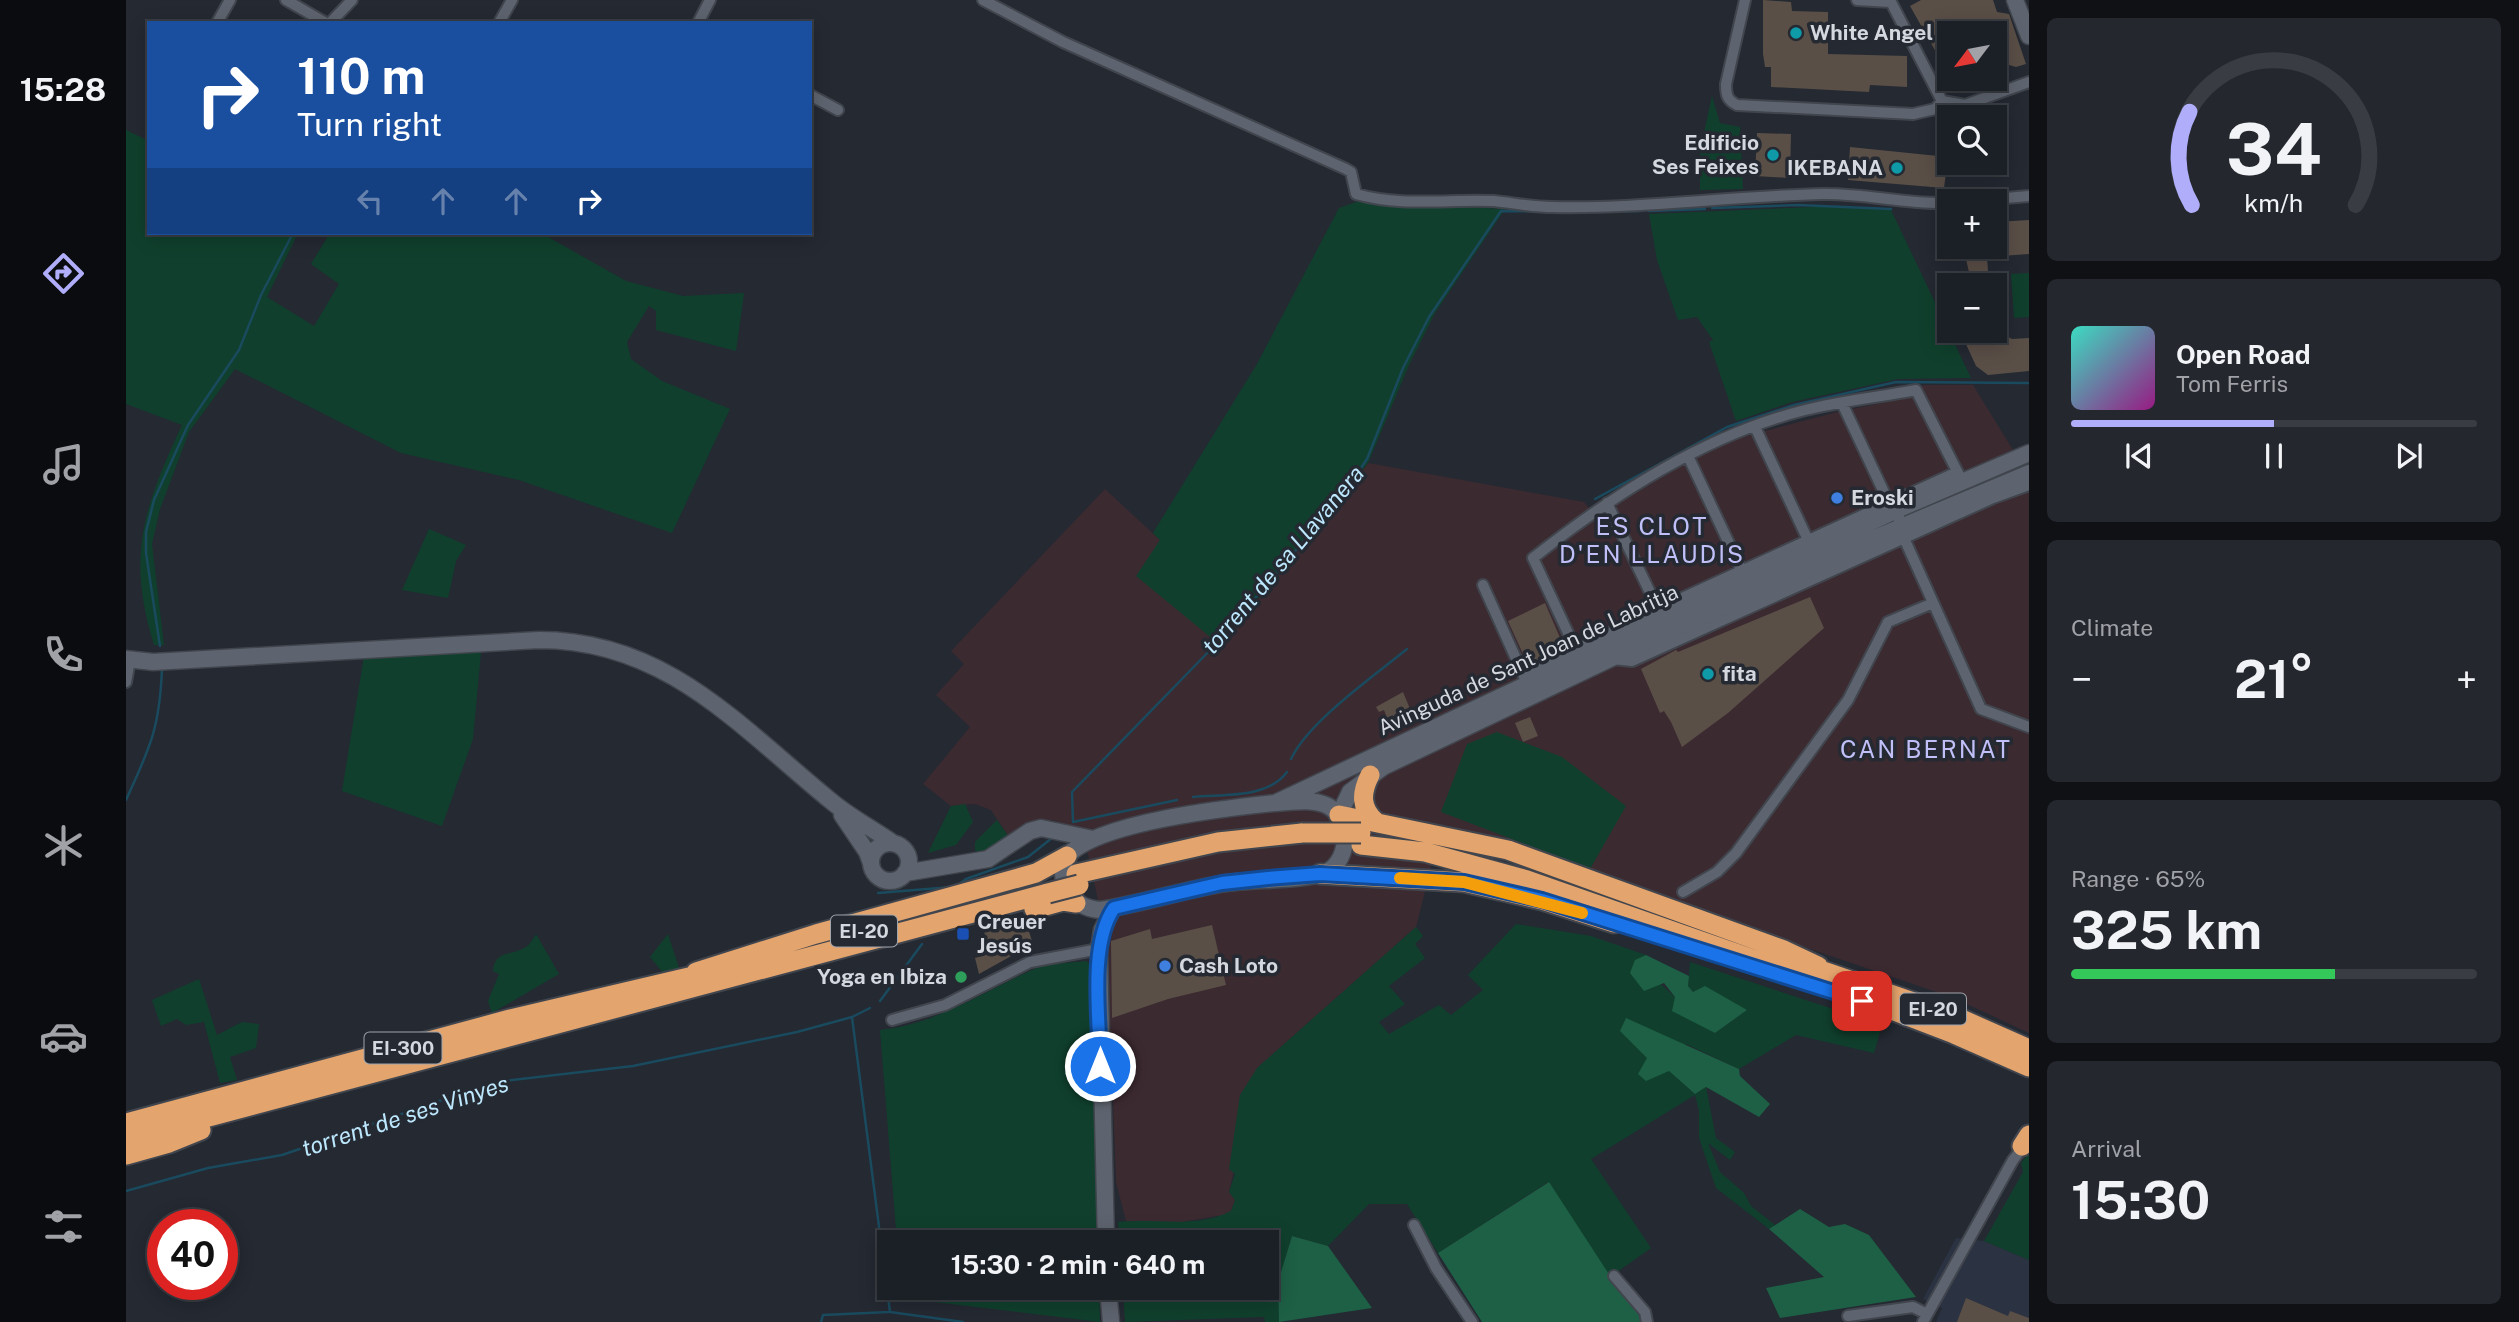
<!DOCTYPE html>
<meta charset="utf-8">
<style>
:root{--surface:#1b1f26;--page:#24272e;--text:#f1f3f6;--muted:#a0a2a7;--line:#393d43;--accent:#b0aefa}
body{margin:0;font-family:"Public Sans",sans-serif;background:var(--page);color:var(--text);height:100vh;display:flex;flex-direction:column;font-size:26px;white-space:nowrap}
*{box-sizing:border-box;margin:0}
p{font-size:23px;color:var(--muted)}
.icon{flex:none;width:38px;height:38px;fill:none;stroke:currentColor;stroke-width:2;stroke-linecap:round;stroke-linejoin:round}
.map{position:relative;flex:1;overflow:hidden}
.drawer{display:flex;flex-direction:column;gap:18px;padding:18px;background:#0f1115;width:490px}
.drawer>*{flex:none}
.top-card{position:absolute;left:21px;top:21px;width:665px;height:214px;border-radius:0px;box-shadow:0 4px 18px #0003,0 0 0 2px var(--line);background:#1a4fa0;color:#fff;overflow:hidden}
.needle{width:46px;rotate:238deg}
.controls{position:absolute;left:1811px;top:21px;display:grid;gap:14px}
.controls a{display:grid;place-items:center;width:70px;height:70px;border-radius:0px;background:var(--surface);box-shadow:0 4px 18px #0003,0 0 0 2px var(--line);font-size:35px}
.speed{position:absolute;left:21px;top:1209px;display:flex;gap:14px;font-size:35px;font-weight:700;text-align:center}
.speed>*{display:grid;place-content:center;width:91px;height:91px;border-radius:50%;background:var(--surface);box-shadow:0 4px 18px #0003,0 0 0 2px var(--line);line-height:1}
.speed .limit{border:10px solid #d22;background:#fff;color:#111}
.pin{position:absolute;display:grid;place-items:center;width:60px;height:60px;color:#fff;margin:-30px;border-radius:14px;box-shadow:0 4px 10px #0006}
.me{position:absolute;width:77px;margin:-38px;rotate:0deg;stroke-linejoin:round;filter:drop-shadow(0 0 5px #0008)}
.turn{display:flex;align-items:center;gap:24px;height:147px;padding:0 35px;font-size:32px}
.turn .icon{width:91px;height:91px;stroke-width:2.5}
.turn b{display:block;font-size:49px;line-height:60px}
.lanes{display:flex;align-items:center;height:66px;padding:0 35px;background:#0003;justify-content:center;gap:35px;direction:ltr}
.lanes .off{opacity:.35}
.big{font-size:52px;font-weight:700;line-height:1.1}
.drawer .tile{flex:1;display:flex;flex-direction:column;justify-content:center;gap:10px;min-width:0;padding:0 24px;border-radius:10px;background:var(--page)}
.drawer .dial{align-items:center;gap:0}
.dial svg{height:182px;overflow:visible;fill:none;stroke:var(--line);stroke-width:7;stroke-linecap:round;text-anchor:middle}
.dial text{fill:var(--text);stroke:none}
.song{display:flex;align-items:center;gap:21px}
.cover{width:84px;height:84px;border-radius:10px;background:linear-gradient(135deg,hsl(170 70% 55%),hsl(310 70% 35%))}
.played{height:7px;border-radius:4px;background:linear-gradient(90deg,var(--accent) 50%,var(--line) 50%)}
.keys{display:flex;justify-content:space-around;direction:ltr}
.heat{display:flex;justify-content:space-between;align-items:center;font-size:38px;direction:ltr}
.charge{height:10px;border-radius:5px;background:linear-gradient(90deg,#34c759 65%,var(--line) 0)}
.trip{position:absolute;left:751px;top:1230px;width:402px;height:70px;border-radius:0px;background:var(--surface);box-shadow:0 4px 18px #0003,0 0 0 2px var(--line);font-weight:700;line-height:70px;text-align:center}
main{display:flex;flex:1;min-height:0}
.tab-bar{display:flex;flex-direction:column;width:126px;justify-content:space-around;align-items:center;background:#0b0c0f;color:var(--muted)}
.tab-bar .icon{width:49px;height:49px}
.tab-bar .active{color:var(--accent)}
.tab-bar b{font-size:32px;color:var(--text)}
.map>svg:first-child{display:block}
</style>
<main>
<nav class="tab-bar">
<b>15:28</b>
<svg class="icon active" aria-label="directions" viewBox="0 0 24 24"><path d="M12 3l9 9-9 9-9-9zM9 14v-3h6M13 9l2 2-2 2"/></svg>
<svg class="icon" aria-label="music" viewBox="0 0 24 24"><path d="M9 18V5l10-2v13"/><circle cx="6" cy="18" r="3"/><circle cx="16" cy="16" r="3"/></svg>
<svg class="icon" aria-label="phone" viewBox="0 0 24 24"><path d="M5 4h4l2 5-3 2q2 4 5 5l2-3 5 2v4C11 20 4 13 5 4z"/></svg>
<svg class="icon" aria-label="climate" viewBox="0 0 24 24"><path d="M12 3v18M4 7l16 10M4 17L20 7"/></svg>
<svg class="icon" aria-label="car" viewBox="0 0 24 24"><path d="M5 17H2v-5l4-1 3-4h7l3 4 3 1v5h-3M9 17h6M6 11h13"/><circle cx="7" cy="17" r="2"/><circle cx="17" cy="17" r="2"/></svg>
<svg class="icon" aria-label="filters" viewBox="0 0 24 24"><path d="M4 7h16M4 17h16"/><circle cx="9" cy="7" r="2"/><circle cx="15" cy="17" r="2"/></svg>
</nav>
<div class="map">
<svg width="1903" height="1322" viewBox="0 0 1903 1322">
<rect width="100%" height="100%" fill="#242932"/>
<!-- built -->
<path fill="#2b3241" d="M 1830,1238 L 1858,1241 L 1903,1260 L 1903,1322 L 1810,1322 L 1816,1308 L 1797,1299 Z"/>
<!-- industrial -->
<path fill="#3c2a31" d="M 1797,385 L 1847,385 L 1887,450 L 1903,446 L 1903,1033 L 1828,998 L 1602,921 L 1390,844 L 1316,825 L 1290,927 L 1131,1068 L 1103,1192 L 1109,1200 L 1105,1211 L 1097,1215 L 1045,1224 L 1000,1221 L 990,1182 L 981,942 L 957,831 L 926,820 L 913,821 L 883,837 L 865,810 L 849,804 L 825,806 L 797,784 L 844,727 L 810,695 L 838,664 L 825,651 L 979,489 L 1034,540 L 1141,589 L 1242,463 L 1458,502 L 1470,516 L 1567,459 L 1609,439 L 1711,412 L 1786,397 Z"/>
<!-- green -->
<path fill="#10402d" d="M 1586,96 L 1594,123 L 1614,127 L 1617,189 L 1574,190 L 1574,151 Z
M 0,130 L 23,141 L 23,233 L 172,233 L 141,297 L 188,326 L 213,284 L 185,264 L 204,233 L 415,233 L 500,281 L 557,296 L 618,293 L 610,351 L 530,330 L 530,311 L 523,306 L 501,342 L 505,359 L 536,381 L 604,409 L 546,533 L 393,480 L 275,453 L 109,369 L 63,432 L 34,509 L 26,544 L 38,645 L 28,645 C 0,555 18,507 56,425 L 0,404 Z
M 1230,202 L 1379,209 L 1309,313 L 1283,365 L 1242,463 L 1094,645 L 1010,576 L 1034,540 L 1027,533 L 1131,364 L 1213,208 Z
M 1711,206 L 1765,210 L 1845,378 L 1772,379 L 1666,402 L 1610,421 L 1583,342 L 1587,340 L 1571,317 L 1552,320 L 1531,260 L 1523,214 Z
M 1903,273 L 1903,317 L 1888,318 L 1885,274 Z
M 303,529 L 340,545 L 330,561 L 322,598 L 276,590 Z
M 355,652 L 347,739 L 316,826 L 216,791 L 238,656 Z
M 1371,732 L 1436,757 L 1500,806 L 1464,869 L 1315,812 L 1341,744 Z
M 839,804 L 847,822 L 830,845 L 802,853 L 825,806 Z
M 871,820 L 883,837 L 856,854 L 849,850 L 849,842 Z
M 1390,924 L 1465,936 L 1520,955 L 1509,961 L 1589,1033 L 1621,1010 L 1567,992 L 1562,986 L 1564,962 L 1756,1025 L 1748,1053 L 1670,1035 L 1613,1069 L 1560,1044 L 1543,1071 L 1569,1094 L 1580,1087 L 1590,1138 L 1609,1152 L 1604,1160 L 1582,1143 L 1594,1172 L 1618,1193 L 1625,1206 L 1649,1225 L 1643,1229 L 1590,1188 L 1573,1138 L 1573,1111 L 1569,1095 L 1465,1159 L 1525,1248 L 1484,1277 L 1422,1182 L 1312,1253 L 1281,1204 L 1243,1204 L 1202,1246 L 1166,1236 L 1152,1282 L 1153,1322 L 1139,1322 L 1138,1317 L 999,1322 L 997,1288 L 1141,1288 L 1141,1242 L 994,1242 L 992,1222 C 1029,1218 1070,1229 1105,1211 L 1109,1200 L 1103,1192 L 1109,1174 L 1103,1169 L 1114,1095 L 1131,1068 L 1290,927 L 1297,936 L 1289,944 L 1299,958 L 1263,986 L 1279,1004 L 1253,1022 L 1263,1034 L 1313,1005 L 1325,1015 L 1357,990 L 1342,975 Z
M 410,934 L 433,974 L 366,1013 L 362,1001 L 373,974 L 367,971 C 369,950 384,956 398,948 C 403,946 407,939 410,934 Z
M 542,934 L 553,968 L 537,973 L 524,957 Z
M 960,961 L 966,966 L 972,1242 L 771,1242 L 754,1030 C 811,1024 855,993 906,970 C 921,963 943,963 960,961 Z
M 73,979 L 91,1035 L 116,1022 L 133,1024 L 130,1048 L 104,1057 L 111,1080 L 94,1083 L 78,1022 L 60,1025 L 51,1019 L 35,1026 L 26,1000 Z
M 1903,1153 L 1903,1260 L 1858,1241 L 1897,1172 L 1895,1163 Z
M 775,1288 L 973,1288 L 974,1322 L 775,1298 Z"/>
<!-- forest -->
<path fill="#1d6045" d="M 1520,955 L 1563,976 L 1562,986 L 1567,992 L 1579,986 L 1621,1010 L 1589,1033 L 1546,1011 L 1549,997 L 1538,983 L 1518,991 L 1504,973 L 1509,960 Z
M 1500,1018 L 1613,1069 L 1614,1076 L 1644,1104 L 1633,1117 L 1580,1087 L 1569,1094 L 1543,1071 L 1520,1081 L 1512,1074 L 1521,1058 L 1494,1031 Z
M 1423,1182 L 1490,1285 L 1518,1314 L 1519,1322 L 1356,1322 L 1312,1253 Z
M 1674,1209 L 1703,1227 L 1719,1224 L 1743,1235 L 1790,1297 L 1654,1318 L 1640,1288 L 1698,1277 L 1643,1229 Z
M 1166,1236 L 1202,1246 L 1246,1308 L 1153,1322 L 1152,1282 Z"/>
<g fill="none" stroke-linecap="round" stroke-linejoin="round">
<!-- stream -->
<path stroke="#1a4a5e" stroke-width="2.5" d="M 1586,208 L 1672,205 L 1765,209
M 1523,211 L 1579,209
M 1466,212 L 1515,211
M 1469,499 L 1601,427 L 1668,405 L 1770,382 L 1903,383
M 34,646 L 20,553 L 20,532 L 28,500 L 62,425 L 113,350 L 135,295 L 167,233
M 1165,759 C 1182,722 1248,676 1281,649
M 1067,797 C 1098,794 1141,799 1161,772
M 0,800 C 24,748 34,727 36,668
M 1051,800 L 947,822 L 946,792 L 1091,643 L 1216,496 L 1241,459 L 1277,368 L 1303,317 L 1375,211 L 1456,212
M 832,885 L 840,879 L 902,857 L 926,838
M 752,893 L 826,887
M 754,1001 L 796,944
M 726,1017 L 764,1312 L 837,1322
M 0,1191 L 82,1168 L 156,1155 L 369,1082 L 507,1066 L 671,1032 L 726,1017 L 744,1008
M 695,1322 L 697,1315 L 763,1312"/>
</g>
<!-- building -->
<path fill="#5a4f47" d="M 1637,0 L 1665,2 L 1666,11 L 1702,12 L 1702,54 L 1781,56 L 1781,87 L 1744,85 L 1743,92 L 1645,87 L 1645,67 L 1639,67 L 1637,54 Z
M 1795,0 L 1867,0 L 1871,12 L 1883,14 L 1900,64 L 1890,67 L 1869,61 L 1869,33 L 1824,33 L 1824,77 L 1784,6 Z
M 1631,133 L 1665,134 L 1664,178 L 1629,176 Z
M 1724,147 L 1822,157 L 1818,188 L 1722,180 Z
M 1903,220 L 1903,254 L 1861,257 L 1863,285 L 1846,285 L 1840,259 L 1837,255 L 1829,255 L 1829,247 L 1869,247 L 1870,222 Z
M 1834,331 L 1870,331 L 1886,339 L 1903,338 L 1903,371 L 1862,375 L 1850,366 Z
M 1684,597 L 1698,628 L 1602,713 L 1556,747 L 1545,722 L 1538,711 L 1534,713 L 1515,669 L 1550,650 L 1552,652 Z
M 1419,603 L 1438,647 L 1402,665 L 1382,621 Z
M 1277,692 L 1289,721 L 1266,731 L 1258,710 L 1253,712 L 1250,707 Z
M 1404,717 L 1412,736 L 1397,742 L 1389,723 Z
M 898,916 L 907,944 L 853,974 L 849,958 L 863,954 L 857,926 Z
M 1086,925 L 1100,985 L 1042,999 L 986,1018 L 985,941 L 1024,929 L 1026,939 Z
M 1840,1298 L 1882,1316 L 1884,1311 L 1903,1318 L 1903,1322 L 1831,1322 Z"/>
<g fill="none" stroke-linecap="round" stroke-linejoin="round">
<!-- street casing -->
<g stroke="#41454d" stroke-width="14">
<path id="street" d="M 160,0 L 200,23
M 857,0 L 937,42 L 1220,169 L 1225,172 L 1230,194 C 1275,207 1322,199 1368,201 C 1387,203 1406,207 1426,207 C 1516,209 1606,196 1697,194 C 1739,193 1781,205 1824,203
M 1619,0 L 1600,84 C 1600,95 1601,100 1611,105 L 1787,114 L 1809,109 L 1816,101
M 1731,0 L 1765,2
M 1764,0 L 1816,101
M 91,23 L 104,0
M 204,23 L 226,0
M 373,23 L 386,0
M 572,23 L 584,0
M 684,95 L 712,110
M 1816,101 L 1839,105 L 1903,82
M 1845,201 L 1903,196
M 1716,403 L 1763,503
M 1629,427 L 1682,540
M 1562,456 L 1616,571
M 1481,503 L 1532,609
M 1773,509 L 1773,527 L 1855,709 L 1903,727
M 1357,585 L 1400,681
M 1450,650 L 1407,558 C 1487,495 1579,435 1679,410 C 1715,401 1753,397 1790,390 L 1836,481
M 1487,659 L 1506,661 L 1867,498 L 1903,485
M 1398,676 L 1532,609 L 1831,472
M 0,682 L 4,660
M 1557,892 L 1591,872 L 1610,853 L 1722,700 L 1762,622 L 1807,603
M 766,1020 L 819,1005 L 904,962 L 973,949
M 1288,1225 L 1310,1268 L 1346,1322
M 1488,1276 L 1519,1312 L 1521,1322
M 1722,1316 L 1787,1307 L 1801,1314
M 1797,1322 L 1887,1160 L 1898,1146"/>
</g>
<!-- secondary casing -->
<g stroke="#41454d" stroke-width="19">
<path id="secondary" d="M 1889,0 L 1903,36
M 0,659 L 27,662 L 413,640 C 540,640 613,726 705,801 C 724,817 747,829 767,843
M 1149,803 L 1773,509 L 1903,453
M 1149,803 C 1166,802 1187,798 1202,806 C 1228,820 1223,867 1195,874 C 1163,882 1126,878 1094,884 C 1054,891 1014,904 974,910 C 946,908 929,883 941,856 C 973,822 1101,808 1149,803 Z
M 716,815 L 741,852 L 745,863
M 1213,815 L 1224,792 L 1257,767 L 1551,627 L 1751,537 L 1903,473
M745 862a19 19 0 1 1 38 0a19 19 0 1 1-38 0Z
M 779,873 L 862,859 L 904,831 L 915,828 L 967,839
M 980,1242 L 973,949 L 976,930 L 987,908
M 982,1288 L 985,1322"/>
</g>
<!-- highway casing -->
<g stroke="#41454d" stroke-width="23">
<path id="highway" d="M 1244,775 C 1235,793 1234,808 1250,822
M 1213,815 L 1382,850 L 1658,950 L 1692,966
M 1235,845 L 1299,852 L 1401,880 L 1698,984 L 1828,1034 L 1903,1067
M 950,874 L 1092,842 L 1176,833
M 1194,874 L 1338,882 L 1416,900 L 1488,923
M 908,909 L 937,901 L 950,903
M 1677,964 L 1831,1017 L 1903,1049
M 570,972 L 690,934 L 910,873 L 941,856
M 0,1123 L 384,1019 L 584,972
M 0,1139 L 922,893
M 1896,1146 L 1903,1135
M 0,1155 L 43,1143 L 75,1130"/>
</g>
<!-- street -->
<use href="#street" stroke="#5e646f" stroke-width="10"/>
<!-- secondary -->
<use href="#secondary" stroke="#5e646f" stroke-width="16"/>
<!-- highway -->
<use href="#highway" stroke="#e4a46d" stroke-width="19"/>
<!-- highway-bridge casing -->
<g stroke="#41454d" stroke-width="23" stroke-linecap="butt">
<path id="highway-bridge" d="M 1176,833 L 1235,833
M 922,893 L 953,885"/>
</g>
<!-- highway-bridge -->
<use href="#highway-bridge" stroke="#e4a46d" stroke-width="19"/>
</g>
<g fill="none" stroke-linecap="round" stroke-linejoin="round">
<!-- route casing -->
<g stroke="#114b97" stroke-width="18">
<path id="route" d="M 974,1066 C 974,1021 962,946 988,908 L 1096,883 L 1142,878 L 1194,874 L 1338,882 L 1416,900 L 1736,1001"/>
</g>
<!-- route -->
<use href="#route" stroke="#1a73e8" stroke-width="12"/>
<!-- slow -->
<path stroke="#f59e0b" stroke-width="12" d="M 1274,878 L 1338,882 L 1456,913"/>
</g>
<!-- markers -->
<g fill="#0f9aa8" stroke="#242932" stroke-width="2.5">
<circle cx="1670" cy="33" r="7"/>
<circle cx="1647" cy="155" r="7"/>
<circle cx="1771" cy="168" r="7"/>
<circle cx="1582" cy="674" r="7"/>
</g>
<g fill="#3f7fe0" stroke="#242932" stroke-width="2.5">
<circle cx="1711" cy="498" r="7"/>
<circle cx="1039" cy="966" r="7"/>
</g>
<rect fill="#1a4fb4" stroke="#242932" stroke-width="2.5" x="830" y="927" width="14" height="14" rx="3.5"/>
<circle fill="#2e9e5b" stroke="#242932" stroke-width="2.5" cx="835" cy="977" r="7"/>
<g text-anchor="middle" stroke-width="7" stroke-linejoin="round" paint-order="stroke">
<!-- shield labels -->
<g fill="#242932" stroke="#a0a4ab" stroke-width="2">
<rect x="705" y="915.5" width="66" height="31" rx="5"/>
<rect x="1774" y="993.5" width="66" height="31" rx="5"/>
<rect x="238.5" y="1032.5" width="77" height="31" rx="5"/>
</g>
<g font-size="19" font-weight="bold" fill="#d5d8df">
<text x="738" y="938">EI-20</text>
<text x="1807" y="1016">EI-20</text>
<text x="277" y="1055">EI-300</text>
</g>
<!-- poi labels -->
<g font-size="21" font-weight="bold" fill="#d5d8df" stroke="#242932" text-anchor="start">
<text x="1684" y="40">White Angel</text>
<text x="1633" y="150" text-anchor="end">Edificio<tspan x="1633" dy="24">Ses Feixes</tspan></text>
<text x="1757" y="175" text-anchor="end">IKEBANA</text>
<text x="1725" y="505">Eroski</text>
<text x="1596" y="681">fita</text>
<text x="851" y="929">Creuer<tspan x="851" dy="24">Jesús</tspan></text>
<text x="1053" y="973">Cash Loto</text>
<text x="821" y="984" text-anchor="end">Yoga en Ibiza</text>
</g>
<!-- street labels -->
<g font-size="21" fill="#d5d8df" stroke="#242932">
<text transform="translate(1402 660) rotate(-25)" y="7">Avinguda de Sant Joan de Labritja</text>
</g>
<!-- water labels -->
<g font-size="23" font-style="italic" fill="#bce7fc" stroke="#242932">
<text transform="translate(1157 560) rotate(-50)" y="8">torrent de sa Llavanera</text>
<text transform="translate(279 1116) rotate(-18)" y="8">torrent de ses Vinyes</text>
</g>
<!-- quarter labels -->
<g font-size="24" letter-spacing="2" fill="#c0bff8" stroke="#242932">
<text x="1526" y="535">ES CLOT<tspan x="1526" dy="28">D'EN LLAUDIS</tspan></text>
<text x="1800" y="758">CAN BERNAT</text>
</g>
</g>
</svg>
<div class="controls">
<a><svg class="needle" viewBox="-14 -14 28 28"><path d="M0-13l5 13h-10z" fill="#e53935"/><path d="M0 13l5-13h-10z" fill="#a0a2a7"/></svg></a>
<a><svg class="icon" aria-label="search" viewBox="0 0 24 24"><circle cx="10" cy="10" r="6"/><path d="M15 15l6 6"/></svg></a>
<a>+</a>
<a>−</a>
</div>
<div class="speed"><div class="limit">40</div></div>
<div class="pin" style="left:1736px;top:1001px;background:#d93025"><svg class="icon" aria-label="arrive" viewBox="0 0 24 24"><path d="M6 21V4h12l-3 4 3 4H6"/></svg></div>
<svg class="me" style="left:974px;top:1066px" viewBox="-20 -20 40 40"><circle r="17" fill="#1a73e8" stroke="#fff" stroke-width="3"/><path d="M0-11L8 9 0 5-8 9z" fill="#fff"/></svg>
<div class="trip">15:30 · 2 min · 640 m</div>
<div class="top-card">
<div class="turn"><svg class="icon" aria-label="right" viewBox="0 0 24 24"><path d="M7 20v-9h11M14 6l5 5-5 5"/></svg><div><b>110 m</b>Turn right</div></div>
<div class="lanes"><svg class="icon off" aria-label="left" viewBox="0 0 24 24"><path d="M17 20v-9H6M10 6l-5 5 5 5"/></svg><svg class="icon off" aria-label="ahead" viewBox="0 0 24 24"><path d="M12 20V5M6 11l6-6 6 6"/></svg><svg class="icon off" aria-label="ahead" viewBox="0 0 24 24"><path d="M12 20V5M6 11l6-6 6 6"/></svg><svg class="icon" aria-label="right" viewBox="0 0 24 24"><path d="M7 20v-9h11M14 6l5 5-5 5"/></svg></div>
</div>
</div>
<section class="drawer">
<div class="tile dial"><svg viewBox="0 0 100 80">
<path d="M14 69A42 42 0 1 1 86 69"/>
<path d="M14 69A42 42 0 0 1 13 28" stroke="#b0aefa"/>
<text x="50" y="56" font-size="32" font-weight="700">34</text>
<text x="50" y="72" font-size="11">km/h</text>
</svg></div>
<div class="tile">
<div class="song"><i class="cover"></i><div><b>Open Road</b><p>Tom Ferris</p></div></div>
<div class="played"></div>
<div class="keys"><svg class="icon" aria-label="previous" viewBox="0 0 24 24"><path d="M18 5L8 12l10 7zM5 5v14"/></svg><svg class="icon" aria-label="pause" viewBox="0 0 24 24"><path d="M8 5v14M16 5v14"/></svg><svg class="icon" aria-label="next" viewBox="0 0 24 24"><path d="M6 5l10 7-10 7zM19 5v14"/></svg></div>
</div>
<div class="tile"><p>Climate</p>
<div class="heat"><a>−</a><b class="big">21°</b><a>+</a></div>
</div>
<div class="tile"><p>Range · 65%</p><b class="big">325 km</b><div class="charge"></div></div>
<div class="tile"><p>Arrival</p><b class="big">15:30</b></div>
</section>
</main>
